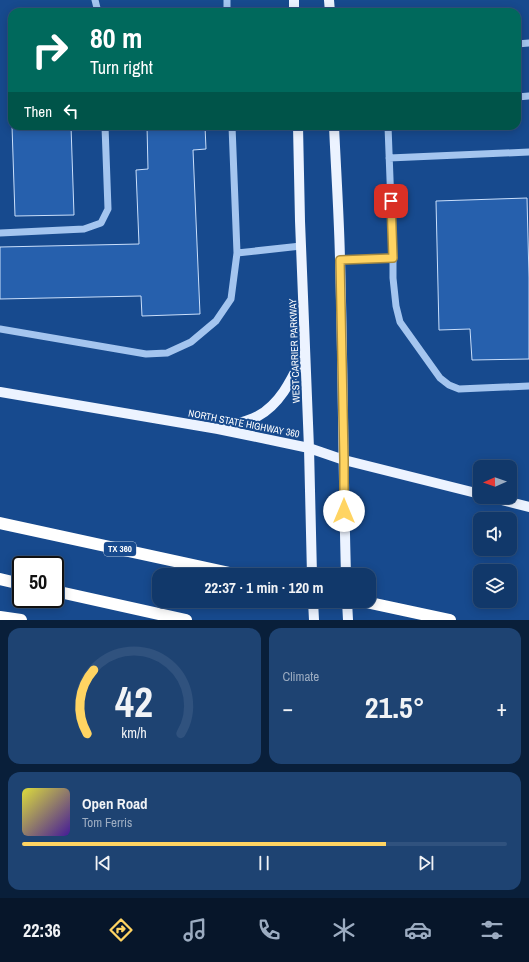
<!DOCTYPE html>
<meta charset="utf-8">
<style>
:root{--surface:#11386a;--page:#1e4372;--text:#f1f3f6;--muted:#9cacc1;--line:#30527e;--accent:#ffd462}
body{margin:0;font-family:"Archivo Narrow",sans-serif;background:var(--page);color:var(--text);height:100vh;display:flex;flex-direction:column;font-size:15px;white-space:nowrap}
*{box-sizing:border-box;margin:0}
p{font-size:13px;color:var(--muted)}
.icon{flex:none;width:22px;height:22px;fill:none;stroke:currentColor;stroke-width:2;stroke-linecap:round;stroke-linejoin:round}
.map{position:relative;height:620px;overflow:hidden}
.panel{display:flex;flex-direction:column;gap:8px;padding:8px;background:#091f3a;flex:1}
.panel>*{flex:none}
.guide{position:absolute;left:8px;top:8px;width:513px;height:122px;border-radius:12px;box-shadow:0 2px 10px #0003,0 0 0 1px var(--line);background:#00695c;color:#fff;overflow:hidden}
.needle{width:26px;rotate:268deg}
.fabs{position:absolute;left:473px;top:460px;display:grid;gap:8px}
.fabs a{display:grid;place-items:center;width:44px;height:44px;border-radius:8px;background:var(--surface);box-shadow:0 2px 10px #0003,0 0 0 1px var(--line);font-size:20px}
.speed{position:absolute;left:12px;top:556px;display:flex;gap:8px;font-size:20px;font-weight:700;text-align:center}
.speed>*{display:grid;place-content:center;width:52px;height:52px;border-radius:50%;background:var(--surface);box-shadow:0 2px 10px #0003,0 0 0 1px var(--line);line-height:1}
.speed .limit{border:2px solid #111;border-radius:6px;background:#fff;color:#111}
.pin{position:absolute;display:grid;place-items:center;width:34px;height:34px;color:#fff;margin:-17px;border-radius:8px;box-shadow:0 2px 6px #0006}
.me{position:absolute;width:44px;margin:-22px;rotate:0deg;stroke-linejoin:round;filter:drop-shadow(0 0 3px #0008)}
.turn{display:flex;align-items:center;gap:14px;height:84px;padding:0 16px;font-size:18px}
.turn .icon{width:52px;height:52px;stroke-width:2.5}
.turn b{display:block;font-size:28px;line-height:34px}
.then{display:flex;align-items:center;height:38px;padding:0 16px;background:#0003;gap:8px;font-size:15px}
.big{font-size:30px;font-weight:700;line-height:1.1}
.panel .card{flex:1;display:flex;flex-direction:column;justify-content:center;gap:6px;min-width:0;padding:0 14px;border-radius:12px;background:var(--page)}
.panel .dial{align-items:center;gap:0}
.dial svg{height:104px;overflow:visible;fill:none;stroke:var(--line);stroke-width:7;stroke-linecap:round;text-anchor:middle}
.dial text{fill:var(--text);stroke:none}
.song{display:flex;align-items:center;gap:12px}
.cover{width:48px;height:48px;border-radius:6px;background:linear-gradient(135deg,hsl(60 70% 55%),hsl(260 70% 35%))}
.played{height:4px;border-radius:2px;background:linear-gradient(90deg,var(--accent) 75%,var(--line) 75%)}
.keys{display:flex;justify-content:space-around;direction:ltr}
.heat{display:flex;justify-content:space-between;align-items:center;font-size:22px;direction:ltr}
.panel .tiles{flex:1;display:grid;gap:8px;grid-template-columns:1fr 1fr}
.card:last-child{grid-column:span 2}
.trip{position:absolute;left:152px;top:568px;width:224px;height:40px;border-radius:12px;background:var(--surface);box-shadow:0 2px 10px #0003,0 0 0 1px var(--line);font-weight:700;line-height:40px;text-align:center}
.tab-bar{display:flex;height:64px;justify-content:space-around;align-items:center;background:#07162a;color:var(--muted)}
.tab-bar .icon{width:28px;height:28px}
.tab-bar .active{color:var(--accent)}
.tab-bar b{font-size:18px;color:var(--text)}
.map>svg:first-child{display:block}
</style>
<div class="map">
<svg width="529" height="620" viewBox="0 0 529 620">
<rect width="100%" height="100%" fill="#174a8e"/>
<!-- building -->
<path fill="#2660ad" stroke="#cadffb" d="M 12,126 L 71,126 L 74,215 L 15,216 Z
M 147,126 L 205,126 L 206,149 L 193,150 L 200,314 L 142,316 L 141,296 L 0,299 L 0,247 L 139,244 L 136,170 L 148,169 Z
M 527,198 L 529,278 L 529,359 L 472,360 L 470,329 L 439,330 L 436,201 Z"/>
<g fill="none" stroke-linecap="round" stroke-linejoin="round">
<!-- minor -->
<path stroke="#a4c5ef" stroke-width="7" d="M 95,0 L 98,12
M 227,0 L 227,12
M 517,44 L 529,43
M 517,97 L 529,96
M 232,126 L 237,253
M 388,126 L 393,258
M 389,158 L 529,152
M 0,233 L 84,229 L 101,223 L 108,209 L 105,126
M 340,260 L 393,258 L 393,278 L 396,306 L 400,322 L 440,378 L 449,385 L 459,389 L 529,386
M 0,329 L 146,354 L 167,353 L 191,342 L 216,321 L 231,299 L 237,253 L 301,246"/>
<!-- major -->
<path stroke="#ecf3ff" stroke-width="10" d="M 294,0 L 294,12
M 329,0 L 330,12
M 298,126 L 300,221 L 309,448 L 312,575
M 334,126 C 336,170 339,215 340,259 C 343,365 343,470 346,575
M 0,392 L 218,429 L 309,448 L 344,460 L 480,494
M 219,429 C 231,425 247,422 258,416 C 282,403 293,376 305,352
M 490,497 L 529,507
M 313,601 L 314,620
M 347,601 L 348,620"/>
<!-- highway -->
<path stroke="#fff" stroke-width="12" d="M 0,523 L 239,575
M 0,579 L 21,584
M 55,591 L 186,620
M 361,601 L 450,620
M 0,617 L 21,620"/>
</g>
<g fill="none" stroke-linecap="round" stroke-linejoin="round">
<!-- route casing -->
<g stroke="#a68a40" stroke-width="10">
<path id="route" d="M 344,511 L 344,460 L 340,260 L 393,258 L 391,201"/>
</g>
<!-- route -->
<use href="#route" stroke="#ffd462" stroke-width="7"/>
</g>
<g text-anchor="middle" stroke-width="4" stroke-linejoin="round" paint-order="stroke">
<!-- shield labels -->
<rect fill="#174a8e" stroke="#b9c9dd" stroke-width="1" x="104" y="542" width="32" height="14" rx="3"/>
<g font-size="9" font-weight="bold" fill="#fff">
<text x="120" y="552">TX 360</text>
</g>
<!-- street labels -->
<g font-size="10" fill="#fff" stroke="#174a8e">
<text transform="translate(294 351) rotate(-92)" y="4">WEST CARRIER PARKWAY</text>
<text transform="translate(244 423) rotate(11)" y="4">NORTH STATE HIGHWAY 360</text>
</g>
</g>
</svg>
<div class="fabs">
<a><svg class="needle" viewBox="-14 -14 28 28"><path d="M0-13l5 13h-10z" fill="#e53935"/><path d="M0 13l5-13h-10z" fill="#9cacc1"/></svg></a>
<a><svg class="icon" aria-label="sound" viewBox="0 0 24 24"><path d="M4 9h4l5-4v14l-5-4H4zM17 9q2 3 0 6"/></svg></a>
<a><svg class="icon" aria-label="layers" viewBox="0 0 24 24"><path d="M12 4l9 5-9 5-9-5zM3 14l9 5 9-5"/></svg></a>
</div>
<div class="speed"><div class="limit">50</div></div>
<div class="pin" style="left:391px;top:201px;background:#d93025"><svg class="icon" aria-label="arrive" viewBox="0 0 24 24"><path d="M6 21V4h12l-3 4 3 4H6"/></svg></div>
<svg class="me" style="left:344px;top:511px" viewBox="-20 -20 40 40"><circle r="19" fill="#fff"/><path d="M0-13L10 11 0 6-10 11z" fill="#ffd462"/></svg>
<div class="trip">22:37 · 1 min · 120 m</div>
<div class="guide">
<div class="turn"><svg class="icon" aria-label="right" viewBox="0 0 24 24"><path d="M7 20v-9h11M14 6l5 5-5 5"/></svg><div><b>80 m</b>Turn right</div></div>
<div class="then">Then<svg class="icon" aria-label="left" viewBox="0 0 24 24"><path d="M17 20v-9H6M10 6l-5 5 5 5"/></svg></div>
</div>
</div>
<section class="panel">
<div class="tiles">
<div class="card dial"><svg viewBox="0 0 100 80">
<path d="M14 69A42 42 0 1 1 86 69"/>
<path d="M14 69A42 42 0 0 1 19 20" stroke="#ffd462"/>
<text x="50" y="56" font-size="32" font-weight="700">42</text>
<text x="50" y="72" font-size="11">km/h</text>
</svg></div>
<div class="card"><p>Climate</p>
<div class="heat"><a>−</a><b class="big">21.5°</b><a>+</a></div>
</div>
<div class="card">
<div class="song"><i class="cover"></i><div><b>Open Road</b><p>Tom Ferris</p></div></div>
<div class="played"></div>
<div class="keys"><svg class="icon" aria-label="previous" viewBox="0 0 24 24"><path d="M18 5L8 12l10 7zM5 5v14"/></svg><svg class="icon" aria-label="pause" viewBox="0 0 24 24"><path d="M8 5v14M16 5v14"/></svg><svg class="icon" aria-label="next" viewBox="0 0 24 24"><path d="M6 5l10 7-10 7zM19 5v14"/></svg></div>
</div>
</div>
</section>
<nav class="tab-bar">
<b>22:36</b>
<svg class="icon active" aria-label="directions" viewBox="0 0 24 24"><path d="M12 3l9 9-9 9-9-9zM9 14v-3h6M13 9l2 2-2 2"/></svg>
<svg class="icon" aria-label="music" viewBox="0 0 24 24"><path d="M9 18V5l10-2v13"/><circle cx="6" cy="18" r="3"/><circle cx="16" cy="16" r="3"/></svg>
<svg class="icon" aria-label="phone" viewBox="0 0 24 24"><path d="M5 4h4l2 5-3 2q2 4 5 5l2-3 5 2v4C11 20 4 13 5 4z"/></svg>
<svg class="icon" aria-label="climate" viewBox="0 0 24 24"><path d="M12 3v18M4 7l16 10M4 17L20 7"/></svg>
<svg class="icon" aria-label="car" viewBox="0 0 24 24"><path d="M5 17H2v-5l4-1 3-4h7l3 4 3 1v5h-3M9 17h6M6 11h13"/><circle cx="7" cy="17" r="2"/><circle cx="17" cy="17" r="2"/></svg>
<svg class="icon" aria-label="filters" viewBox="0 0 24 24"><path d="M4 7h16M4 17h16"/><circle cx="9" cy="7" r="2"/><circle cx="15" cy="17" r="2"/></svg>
</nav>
